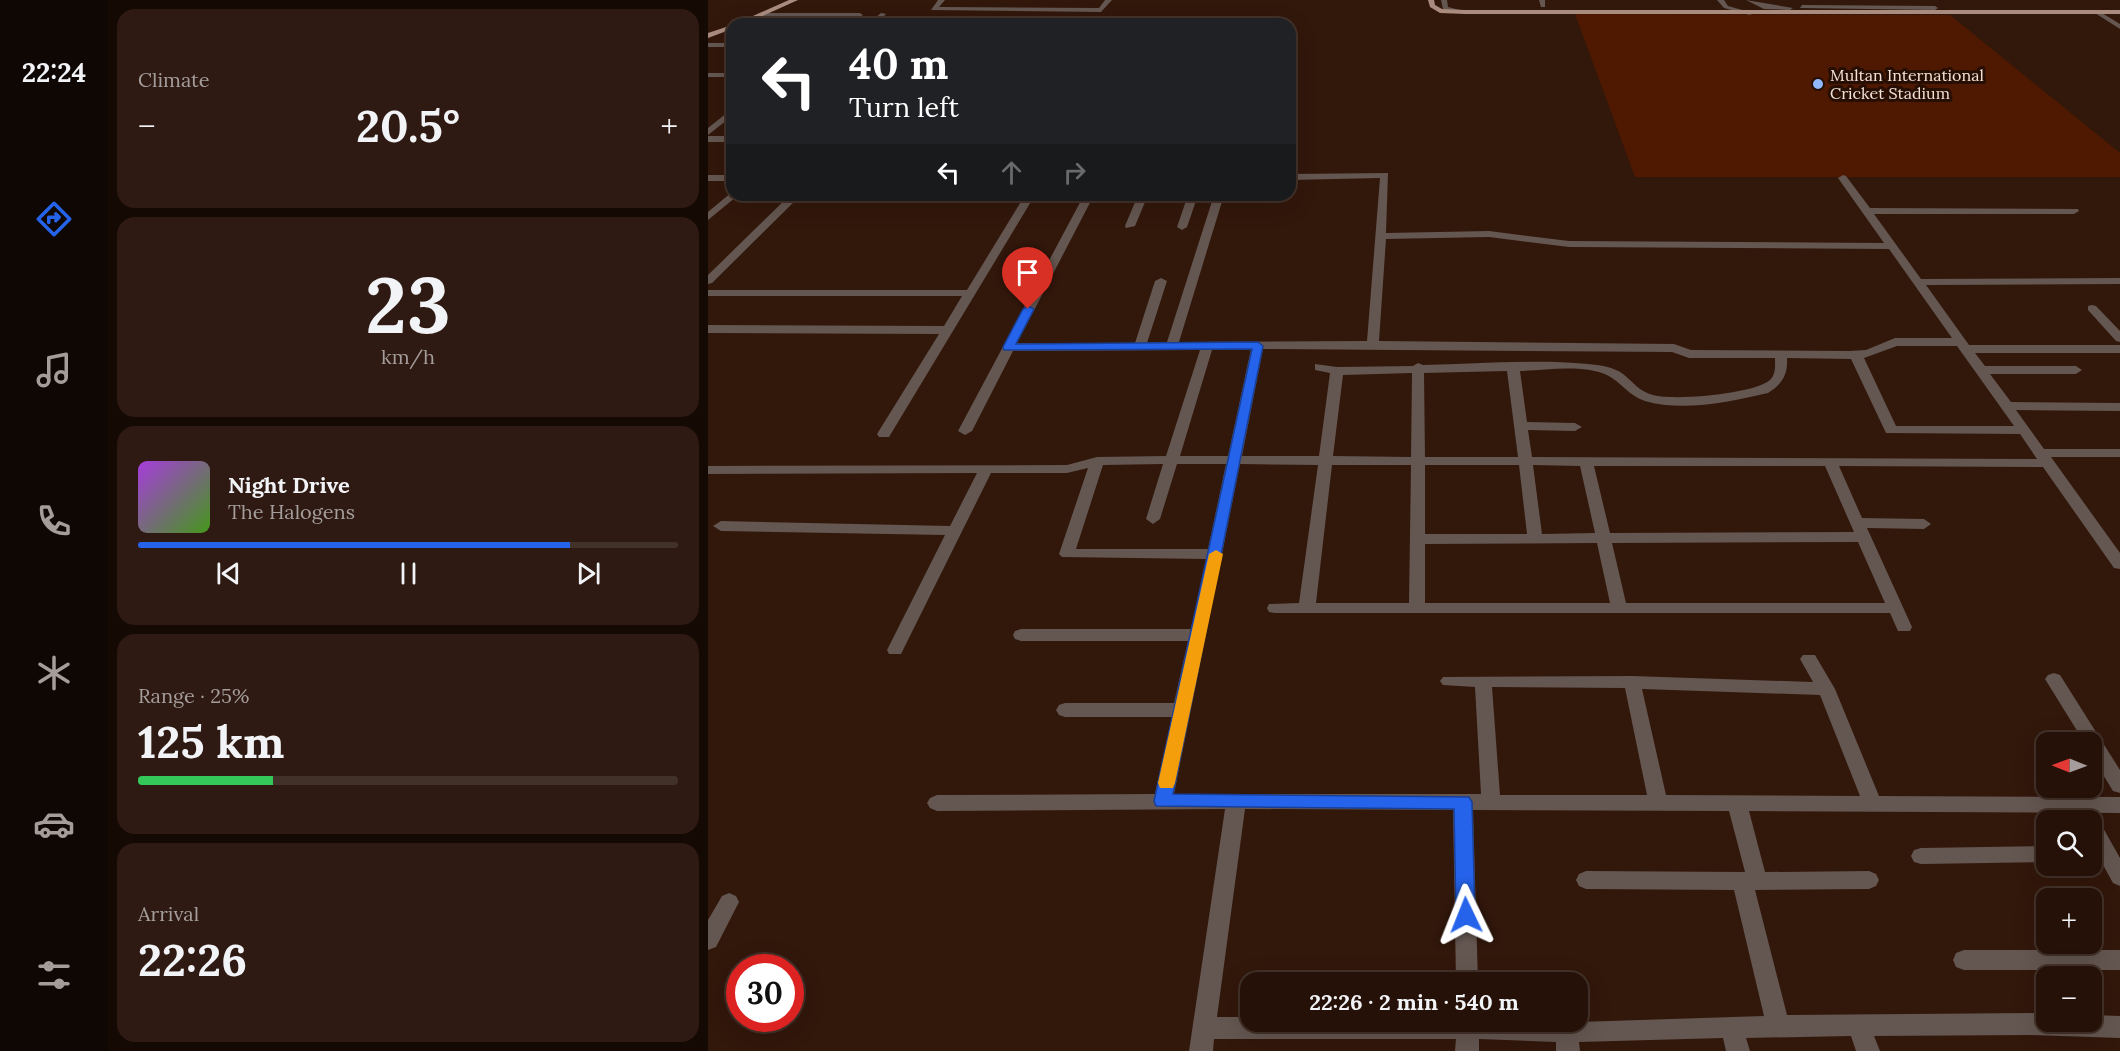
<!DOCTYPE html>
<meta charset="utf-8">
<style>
:root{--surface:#261108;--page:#2e1a12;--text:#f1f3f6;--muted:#a49d9c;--line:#423129;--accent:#2563eb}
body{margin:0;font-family:Lora,serif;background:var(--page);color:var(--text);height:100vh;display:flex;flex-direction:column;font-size:22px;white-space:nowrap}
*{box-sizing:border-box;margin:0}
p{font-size:20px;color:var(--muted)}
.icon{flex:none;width:33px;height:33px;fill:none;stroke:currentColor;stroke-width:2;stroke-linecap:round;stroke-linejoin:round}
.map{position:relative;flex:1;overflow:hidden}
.details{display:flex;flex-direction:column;gap:9px;padding:9px;background:#150904;width:600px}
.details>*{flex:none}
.hud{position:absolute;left:18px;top:18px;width:570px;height:183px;border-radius:18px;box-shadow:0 6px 24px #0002,0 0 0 2px var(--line);background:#202124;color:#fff;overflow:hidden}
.needle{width:39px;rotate:271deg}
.controls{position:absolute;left:1328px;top:732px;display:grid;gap:12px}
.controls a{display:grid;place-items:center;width:66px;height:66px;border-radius:12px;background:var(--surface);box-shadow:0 6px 24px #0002,0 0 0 2px var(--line);font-size:30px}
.speed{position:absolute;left:18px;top:954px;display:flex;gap:12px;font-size:30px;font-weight:700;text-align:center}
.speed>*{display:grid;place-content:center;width:78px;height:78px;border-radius:50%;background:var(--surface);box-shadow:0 6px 24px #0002,0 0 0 2px var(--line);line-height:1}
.speed .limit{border:9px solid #d22;background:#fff;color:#111}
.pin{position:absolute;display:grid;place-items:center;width:51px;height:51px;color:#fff;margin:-62px -26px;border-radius:50% 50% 50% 0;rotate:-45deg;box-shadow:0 0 6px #0007}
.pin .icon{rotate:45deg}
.me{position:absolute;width:66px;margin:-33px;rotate:358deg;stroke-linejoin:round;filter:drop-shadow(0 0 4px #0008)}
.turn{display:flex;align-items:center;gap:21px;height:126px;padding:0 24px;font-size:27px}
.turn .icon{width:78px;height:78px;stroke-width:2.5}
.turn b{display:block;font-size:42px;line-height:51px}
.lanes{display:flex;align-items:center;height:57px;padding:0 24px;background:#0003;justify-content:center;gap:30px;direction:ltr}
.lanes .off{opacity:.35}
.big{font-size:45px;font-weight:700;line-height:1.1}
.details .tile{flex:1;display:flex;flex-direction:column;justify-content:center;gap:9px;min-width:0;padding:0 21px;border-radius:18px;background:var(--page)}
.details .dial{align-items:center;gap:0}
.dial b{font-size:78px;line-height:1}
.song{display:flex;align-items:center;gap:18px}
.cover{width:72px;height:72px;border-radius:9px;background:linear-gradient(135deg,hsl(280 70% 55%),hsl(100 70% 35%))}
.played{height:6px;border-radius:3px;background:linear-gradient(90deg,var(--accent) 80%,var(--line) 80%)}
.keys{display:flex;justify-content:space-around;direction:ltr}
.heat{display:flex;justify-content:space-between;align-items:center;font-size:33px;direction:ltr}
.charge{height:9px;border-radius:4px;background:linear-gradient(90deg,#34c759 25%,var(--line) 0)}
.trip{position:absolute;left:532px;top:972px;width:348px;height:60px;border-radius:18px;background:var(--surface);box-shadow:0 6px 24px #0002,0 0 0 2px var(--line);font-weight:700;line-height:60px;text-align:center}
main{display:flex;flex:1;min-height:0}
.tab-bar{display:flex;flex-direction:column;width:108px;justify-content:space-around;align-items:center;background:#0f0703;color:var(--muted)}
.tab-bar .icon{width:42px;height:42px}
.tab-bar .selected{color:var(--accent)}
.tab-bar b{font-size:27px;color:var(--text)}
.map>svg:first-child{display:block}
</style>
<main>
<nav class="tab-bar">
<b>22:24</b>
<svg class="icon selected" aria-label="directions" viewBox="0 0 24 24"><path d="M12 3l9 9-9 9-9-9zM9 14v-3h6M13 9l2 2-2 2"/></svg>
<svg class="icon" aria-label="music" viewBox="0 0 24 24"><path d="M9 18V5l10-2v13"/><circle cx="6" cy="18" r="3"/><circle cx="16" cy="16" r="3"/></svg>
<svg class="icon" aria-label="phone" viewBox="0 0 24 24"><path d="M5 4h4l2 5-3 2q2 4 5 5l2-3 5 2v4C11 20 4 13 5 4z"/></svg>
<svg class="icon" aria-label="climate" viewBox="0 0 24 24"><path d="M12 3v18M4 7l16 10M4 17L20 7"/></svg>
<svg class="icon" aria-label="car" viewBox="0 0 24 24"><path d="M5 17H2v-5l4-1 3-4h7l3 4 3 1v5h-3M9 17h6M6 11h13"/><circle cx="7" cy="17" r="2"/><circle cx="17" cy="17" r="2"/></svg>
<svg class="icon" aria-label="filters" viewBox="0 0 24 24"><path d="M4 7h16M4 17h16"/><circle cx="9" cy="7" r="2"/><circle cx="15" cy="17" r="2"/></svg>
</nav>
<section class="details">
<div class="tile"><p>Climate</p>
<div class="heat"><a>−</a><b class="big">20.5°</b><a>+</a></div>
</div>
<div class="tile dial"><b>23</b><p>km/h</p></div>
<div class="tile">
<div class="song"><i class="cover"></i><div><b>Night Drive</b><p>The Halogens</p></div></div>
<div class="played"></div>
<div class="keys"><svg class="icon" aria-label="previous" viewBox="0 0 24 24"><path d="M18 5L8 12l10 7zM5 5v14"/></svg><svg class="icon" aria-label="pause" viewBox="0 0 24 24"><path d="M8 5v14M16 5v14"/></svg><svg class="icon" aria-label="next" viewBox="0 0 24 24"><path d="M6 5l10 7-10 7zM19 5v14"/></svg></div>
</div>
<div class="tile"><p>Range · 25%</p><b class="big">125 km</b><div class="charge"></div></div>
<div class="tile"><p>Arrival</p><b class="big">22:26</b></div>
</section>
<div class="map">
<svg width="1412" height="1051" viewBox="0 0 1412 1051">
<rect width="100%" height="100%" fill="#32170b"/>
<!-- green -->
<path fill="#4e1900" d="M 867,14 L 1242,15 L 1412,153 L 1412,177 L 927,177 Z"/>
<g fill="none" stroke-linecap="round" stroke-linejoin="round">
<!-- minor -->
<path fill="#645650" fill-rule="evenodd" d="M 230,0 L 237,0 L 231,7 L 391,8 L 397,0 L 404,0 L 393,12 L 223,10 Z
M 733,0 L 739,0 L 740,7 L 760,12 L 757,14 L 735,9 Z
M 831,0 L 837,0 L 837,7 L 833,7 Z
M 1009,0 L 1016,0 L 1020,6 L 1045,13 L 1042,15 L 1016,8 Z
M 1038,0 L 1085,8 L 1082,10 L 1056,9 Z
M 1094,5 L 1227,6 L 1230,8 L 1227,10 L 1092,8 Z
M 1389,10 L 1412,24 L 1412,29 L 1387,13 Z
M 53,13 L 152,13 L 155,15 L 152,17 L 51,16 Z
M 173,13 L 178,14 L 168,24 L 160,24 Z
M 212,19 L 532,19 L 536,21 L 532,23 L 204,24 Z
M 0,43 L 24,43 L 24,47 L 0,47 Z
M 0,73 L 24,73 L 24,77 L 0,77 Z
M 24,109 L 24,116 L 0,135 L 0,128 Z
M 0,136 L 24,136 L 24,142 L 0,142 Z
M 680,173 L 678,233 L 781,231 L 861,241 L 1176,243 L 1130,178 L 1135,175 L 1138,176 L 1162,208 L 1370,209 L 1371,211 L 1366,214 L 1166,214 L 1213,279 L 1412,278 L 1412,284 L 1218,285 L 1261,345 L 1412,345 L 1412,353 L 1267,353 L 1277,366 L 1368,366 L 1374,370 L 1368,374 L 1282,374 L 1303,402 L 1412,403 L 1412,411 L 1308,410 L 1336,449 L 1412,449 L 1412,457 L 1343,457 L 1412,553 L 1412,569 L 1406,568 L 1335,467 L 1131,466 L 1154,518 L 1216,519 L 1223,524 L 1216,529 L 1159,528 L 1204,627 L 1202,631 L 1190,631 L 1182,613 L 567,613 L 561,612 L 559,608 L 561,604 L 591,603 L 610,465 L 532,464 L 466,794 L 773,794 L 767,687 L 735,685 L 732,681 L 735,677 L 924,676 L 1105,682 L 1092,659 L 1095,655 L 1107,655 L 1127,689 L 1171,796 L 1412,797 L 1412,813 L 1041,811 L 1057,872 L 1161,871 L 1168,874 L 1171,880 L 1168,886 L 1161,889 L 1047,890 L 1079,1015 L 1323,1013 L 1338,1014 L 1338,1022 L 1383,1022 L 1383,1015 L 1412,1016 L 1412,1038 L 1323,1035 L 1166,1036 L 1172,1051 L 1148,1051 L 1143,1036 L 1038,1038 L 1042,1051 L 1018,1051 L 1015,1038 L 871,1042 L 872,1051 L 848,1051 L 848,1042 L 771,1039 L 771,1051 L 747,1051 L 748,1039 L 506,1039 L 505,1051 L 481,1051 L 517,809 L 229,811 L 222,808 L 219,803 L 222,798 L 229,795 L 447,794 L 464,717 L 357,717 L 351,715 L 348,710 L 351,705 L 357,703 L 466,703 L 480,641 L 313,641 L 307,639 L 305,635 L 307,631 L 313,629 L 483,629 L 498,559 L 354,557 L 351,554 L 380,468 L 359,473 L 283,473 L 195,650 L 193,654 L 181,654 L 179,650 L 237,535 L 13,531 L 5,526 L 13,521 L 242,526 L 269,473 L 0,474 L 0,466 L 359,465 L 389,457 L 458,456 L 492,350 L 305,351 L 264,431 L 257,435 L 250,431 L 376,195 L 386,195 L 309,343 L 427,343 L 447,281 L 453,278 L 459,281 L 439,343 L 459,342 L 506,195 L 516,195 L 471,342 L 659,341 L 672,178 L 582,180 L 582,174 ZM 781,237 L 861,247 L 1181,249 L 1244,338 L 1187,338 L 1158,350 L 1141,351 L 983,350 L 966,344 L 671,341 L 678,239 ZM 1189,346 L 1249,346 L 1306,426 L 1188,426 L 1156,358 ZM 543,349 L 520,456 L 472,456 L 504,350 ZM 555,349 L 964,352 L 981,358 L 1067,358 C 1067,366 1068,374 1062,380 C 1046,394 966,401 945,395 C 932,392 925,382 915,374 C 906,367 892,365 880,364 C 826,359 770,364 715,365 L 710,363 L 705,366 L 629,367 L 607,364 L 607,370 L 622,373 L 611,456 L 534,456 ZM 1079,358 L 1143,359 L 1178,433 L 1312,434 L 1329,459 L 824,457 L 820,430 L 867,431 L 874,427 L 867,423 L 819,422 L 812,371 C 839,370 874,364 899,375 C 913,382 921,396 937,401 C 974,412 1022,402 1060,393 C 1074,384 1080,375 1079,358 ZM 799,371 L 810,457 L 717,457 L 716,373 ZM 704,373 L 703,457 L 625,456 L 635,375 ZM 455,464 L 438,519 L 445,524 L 452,519 L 469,464 L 518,464 L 500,549 L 368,549 L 395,465 ZM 624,465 L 703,465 L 701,603 L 608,603 ZM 717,465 L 811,465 L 819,534 L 717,534 ZM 825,465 L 872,466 L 887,533 L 834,534 ZM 886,466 L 1117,466 L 1146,532 L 902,533 ZM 1150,542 L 1177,603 L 918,603 L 904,543 ZM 889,543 L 902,603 L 717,603 L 717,544 ZM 784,687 L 917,688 L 939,795 L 792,795 ZM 934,689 L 1112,695 L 1152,796 L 958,795 ZM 537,809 L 745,810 L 748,982 L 770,982 L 765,810 L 1021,811 L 1037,872 L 878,871 L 871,874 L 868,880 L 871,886 L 878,889 L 1026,890 L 1056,1016 L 870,1022 L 543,1022 L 543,1017 L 509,1017 Z
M 0,175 L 24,175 L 24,181 L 0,181 Z
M 24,192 L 24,195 L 30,195 L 28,197 L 0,220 L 0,212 Z
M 82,195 L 93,195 L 4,283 L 0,284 L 0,275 Z
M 317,195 L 327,195 L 181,437 L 171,437 L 169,434 L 231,334 L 0,333 L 0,325 L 236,326 L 254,296 L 0,296 L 0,290 L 259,290 Z
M 430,195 L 440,195 L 427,226 L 418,228 L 417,226 Z
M 480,195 L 490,195 L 479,227 L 474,230 L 469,227 Z
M 1384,305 L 1388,306 L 1412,331 L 1412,342 L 1408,341 L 1380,310 L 1380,306 Z
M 1346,673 L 1352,675 L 1412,770 L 1412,793 L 1405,791 L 1383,755 L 1383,742 L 1376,742 L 1337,679 L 1340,675 Z
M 1383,817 L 1390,819 L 1412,858 L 1412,886 L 1405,883 L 1383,843 L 1383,820 L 1375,820 Z
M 1338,846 L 1338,862 L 1213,864 L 1206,862 L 1203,856 L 1206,850 L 1213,848 Z
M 21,893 L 28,896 L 31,902 L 8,947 L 0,950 L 0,920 L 14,896 Z
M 1256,950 L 1412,950 L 1412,970 L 1256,970 L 1248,967 L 1245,960 L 1248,953 Z"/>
<!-- major -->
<path fill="#aa8c7f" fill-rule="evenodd" d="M 81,0 L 90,0 L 37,24 L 27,24 Z
M 720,0 L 726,0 L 727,5 L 734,9 L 757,10 L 1412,10 L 1412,14 L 757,14 L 732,13 L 722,7 Z
M 24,25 L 24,29 L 0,38 L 0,33 Z"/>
</g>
<!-- route -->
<path fill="#2563eb" stroke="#184099" stroke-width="1.5" d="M 320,306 L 326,309 L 308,344 L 550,342 L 555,346 L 465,794 L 761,797 L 764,802 L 767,915 L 764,921 L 758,923 L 751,921 L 748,915 L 746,809 L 448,806 L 446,801 L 544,349 L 296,350 L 295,347 L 315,309 Z"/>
<!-- slow -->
<path fill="#f59e0b" d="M 508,550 L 515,554 L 467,783 L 465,788 L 452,788 L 450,783 L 501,554 Z"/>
<!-- markers -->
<circle fill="#90b8fd" stroke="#270e03" stroke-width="2" cx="1110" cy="84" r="6"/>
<g text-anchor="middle" stroke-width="6" stroke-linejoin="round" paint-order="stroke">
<!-- far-poi labels -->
<g font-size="16" fill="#f4e1d9" stroke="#270e03" text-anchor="start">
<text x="1122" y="81">Multan International<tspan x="1122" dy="18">Cricket Stadium</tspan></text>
</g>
</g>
</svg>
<div class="controls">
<a><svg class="needle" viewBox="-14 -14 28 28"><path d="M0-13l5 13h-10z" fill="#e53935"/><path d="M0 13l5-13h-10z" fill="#a49d9c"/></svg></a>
<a><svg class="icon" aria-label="search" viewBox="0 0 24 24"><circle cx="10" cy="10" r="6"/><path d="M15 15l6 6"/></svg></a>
<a>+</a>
<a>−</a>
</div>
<div class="speed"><div class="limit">30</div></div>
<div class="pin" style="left:320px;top:309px;background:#d93025"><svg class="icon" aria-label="arrive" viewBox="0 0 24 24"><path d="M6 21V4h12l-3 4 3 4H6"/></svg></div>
<svg class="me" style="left:758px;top:915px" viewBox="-20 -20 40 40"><path d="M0-17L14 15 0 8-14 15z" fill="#2563eb" stroke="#fff" stroke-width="4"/></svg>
<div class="trip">22:26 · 2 min · 540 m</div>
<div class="hud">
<div class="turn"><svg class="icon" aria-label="left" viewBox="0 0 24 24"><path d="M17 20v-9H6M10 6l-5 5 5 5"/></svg><div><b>40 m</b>Turn left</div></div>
<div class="lanes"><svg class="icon" aria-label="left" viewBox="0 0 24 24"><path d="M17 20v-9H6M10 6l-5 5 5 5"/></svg><svg class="icon off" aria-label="ahead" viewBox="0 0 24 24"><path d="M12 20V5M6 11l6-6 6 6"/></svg><svg class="icon off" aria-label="right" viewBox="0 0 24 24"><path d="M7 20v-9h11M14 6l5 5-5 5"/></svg></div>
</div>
</div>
</main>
